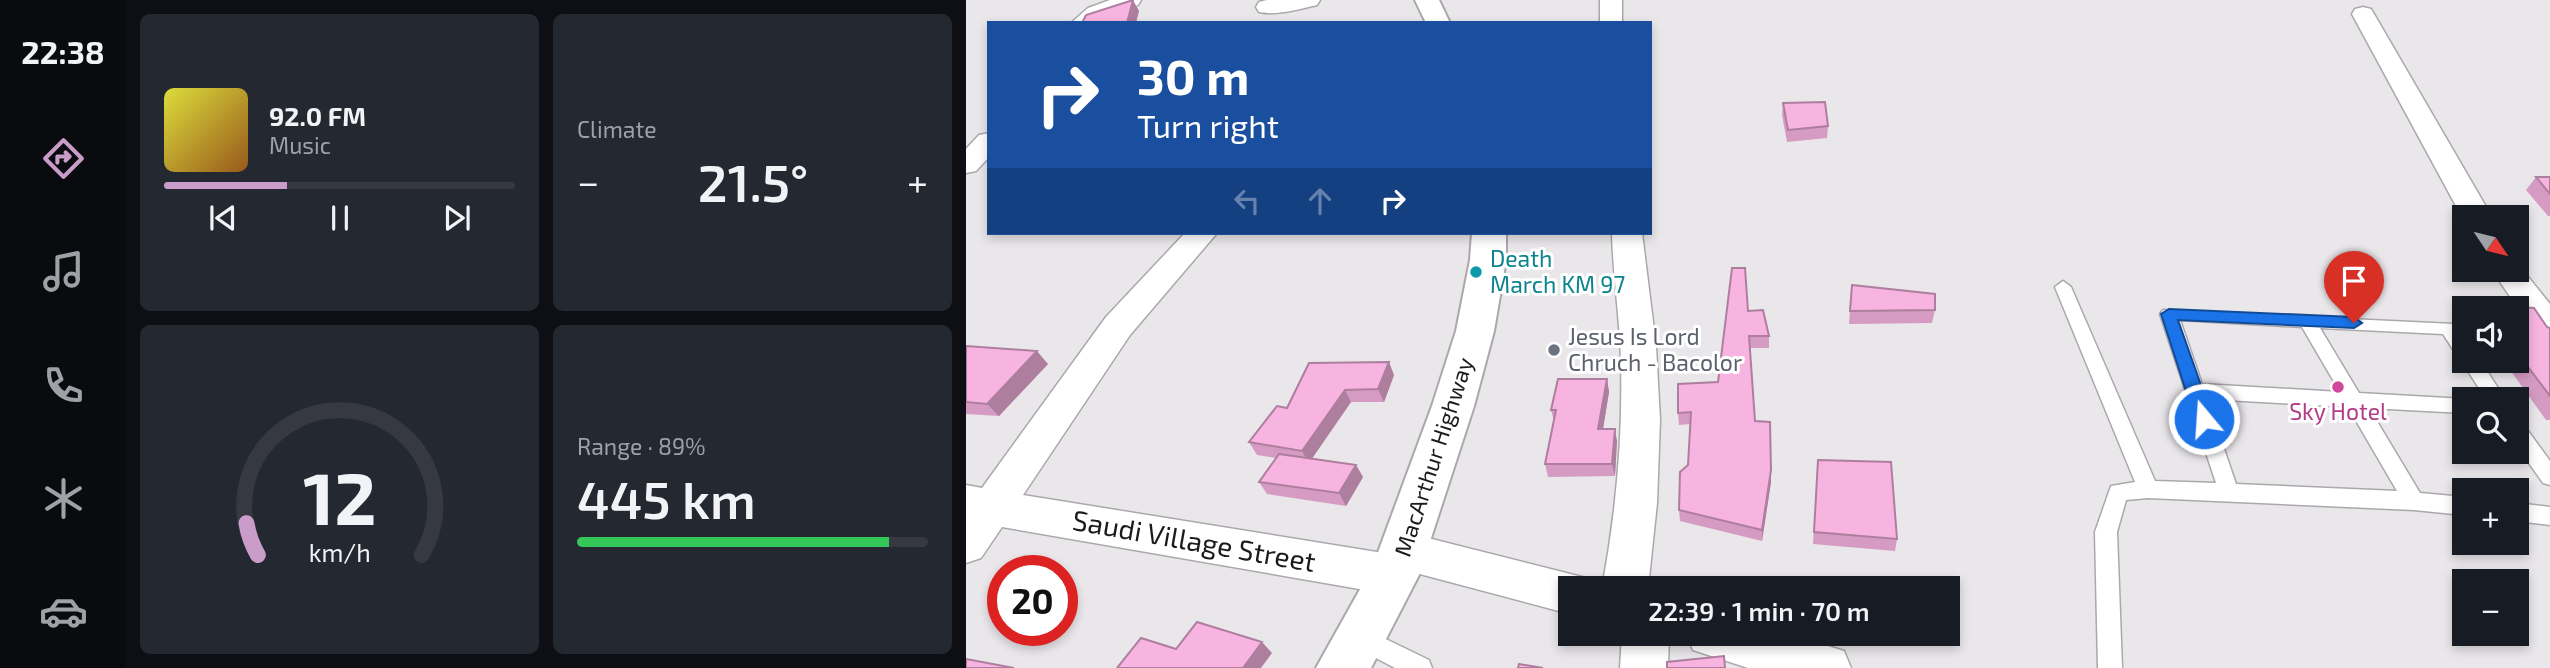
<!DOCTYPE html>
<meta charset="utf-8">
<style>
:root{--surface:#171b24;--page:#242831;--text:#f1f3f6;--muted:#9ea1a6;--line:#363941;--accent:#c99cca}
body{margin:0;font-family:"Exo 2",sans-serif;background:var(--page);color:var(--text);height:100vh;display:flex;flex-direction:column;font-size:26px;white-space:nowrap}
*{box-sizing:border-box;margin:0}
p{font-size:23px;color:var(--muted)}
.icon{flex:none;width:38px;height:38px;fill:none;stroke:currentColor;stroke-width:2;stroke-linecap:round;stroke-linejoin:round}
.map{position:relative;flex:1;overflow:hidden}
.details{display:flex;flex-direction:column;gap:14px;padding:14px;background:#0d0f14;width:840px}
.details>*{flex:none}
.guide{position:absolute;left:21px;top:21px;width:665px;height:214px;border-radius:0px;box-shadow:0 4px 10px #0003;background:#1a4fa0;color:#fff;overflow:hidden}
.needle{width:46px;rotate:125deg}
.controls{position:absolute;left:1486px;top:205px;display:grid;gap:14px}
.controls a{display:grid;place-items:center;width:77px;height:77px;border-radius:0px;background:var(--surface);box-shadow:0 4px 10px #0003;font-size:35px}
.speed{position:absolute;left:21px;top:555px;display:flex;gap:14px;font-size:35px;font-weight:700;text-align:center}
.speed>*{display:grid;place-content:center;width:91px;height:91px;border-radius:50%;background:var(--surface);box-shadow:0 4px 10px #0003;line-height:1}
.speed .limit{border:10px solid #d22;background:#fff;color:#111}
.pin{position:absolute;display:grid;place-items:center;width:60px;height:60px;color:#fff;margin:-72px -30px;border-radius:50% 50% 50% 0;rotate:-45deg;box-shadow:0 0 7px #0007}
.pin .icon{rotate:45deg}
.me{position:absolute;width:77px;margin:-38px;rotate:342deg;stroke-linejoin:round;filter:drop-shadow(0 0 5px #0008)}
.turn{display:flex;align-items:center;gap:24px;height:147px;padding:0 35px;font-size:32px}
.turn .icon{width:91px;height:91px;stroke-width:2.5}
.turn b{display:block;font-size:49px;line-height:60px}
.lanes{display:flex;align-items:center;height:66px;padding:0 35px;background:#0003;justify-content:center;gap:35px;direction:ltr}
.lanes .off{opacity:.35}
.big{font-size:52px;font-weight:600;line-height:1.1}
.details .widget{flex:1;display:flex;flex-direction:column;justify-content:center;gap:10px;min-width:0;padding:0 24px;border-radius:10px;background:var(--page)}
.details .dial{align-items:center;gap:0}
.dial svg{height:182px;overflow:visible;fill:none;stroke:var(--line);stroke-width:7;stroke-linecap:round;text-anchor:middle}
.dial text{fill:var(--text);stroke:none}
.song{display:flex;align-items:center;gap:21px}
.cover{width:84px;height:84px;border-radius:10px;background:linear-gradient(135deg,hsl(60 70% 55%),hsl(30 70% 35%))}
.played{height:7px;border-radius:4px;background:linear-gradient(90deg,var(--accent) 35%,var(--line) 35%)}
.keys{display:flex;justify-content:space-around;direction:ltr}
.heat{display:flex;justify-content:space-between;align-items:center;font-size:38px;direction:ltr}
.charge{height:10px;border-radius:5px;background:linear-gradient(90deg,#34c759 89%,var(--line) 0)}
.details .tiles{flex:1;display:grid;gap:14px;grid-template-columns:repeat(2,1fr)}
.trip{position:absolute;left:592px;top:576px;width:402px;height:70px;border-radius:0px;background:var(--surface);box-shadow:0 4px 10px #0003;font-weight:600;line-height:70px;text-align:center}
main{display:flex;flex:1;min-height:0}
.tabs{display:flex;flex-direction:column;width:126px;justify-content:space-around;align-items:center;background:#090b0e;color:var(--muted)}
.tabs .icon{width:49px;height:49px}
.tabs .current{color:var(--accent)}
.tabs b{font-size:32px;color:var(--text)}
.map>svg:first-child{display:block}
</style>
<main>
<nav class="tabs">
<b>22:38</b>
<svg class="icon current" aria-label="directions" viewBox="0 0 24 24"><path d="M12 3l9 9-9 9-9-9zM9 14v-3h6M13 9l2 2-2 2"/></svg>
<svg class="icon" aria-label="music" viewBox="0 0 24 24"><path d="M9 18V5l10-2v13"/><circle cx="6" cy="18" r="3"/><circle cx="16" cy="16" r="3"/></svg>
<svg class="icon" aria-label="phone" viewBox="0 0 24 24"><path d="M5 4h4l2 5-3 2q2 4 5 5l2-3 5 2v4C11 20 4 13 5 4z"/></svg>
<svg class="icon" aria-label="climate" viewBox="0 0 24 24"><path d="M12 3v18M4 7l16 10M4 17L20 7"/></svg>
<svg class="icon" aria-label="car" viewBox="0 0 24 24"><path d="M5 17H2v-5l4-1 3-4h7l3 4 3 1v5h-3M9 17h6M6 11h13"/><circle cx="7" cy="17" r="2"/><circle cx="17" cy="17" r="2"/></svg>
</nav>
<section class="details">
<div class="tiles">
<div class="widget">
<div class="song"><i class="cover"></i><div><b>92.0 FM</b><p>Music</p></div></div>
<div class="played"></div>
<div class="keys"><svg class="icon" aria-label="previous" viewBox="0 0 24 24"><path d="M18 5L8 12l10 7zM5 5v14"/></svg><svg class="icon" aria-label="pause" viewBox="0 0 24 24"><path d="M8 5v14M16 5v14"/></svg><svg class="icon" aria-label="next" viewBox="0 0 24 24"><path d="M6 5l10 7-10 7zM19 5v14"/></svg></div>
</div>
<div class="widget"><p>Climate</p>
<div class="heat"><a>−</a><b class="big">21.5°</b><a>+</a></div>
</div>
<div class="widget dial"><svg viewBox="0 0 100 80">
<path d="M14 69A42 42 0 1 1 86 69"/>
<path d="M14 69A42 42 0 0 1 9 55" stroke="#c99cca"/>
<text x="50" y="56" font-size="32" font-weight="700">12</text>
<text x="50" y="72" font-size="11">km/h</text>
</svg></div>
<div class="widget"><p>Range · 89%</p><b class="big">445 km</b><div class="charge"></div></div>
</div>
</section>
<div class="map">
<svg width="1584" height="668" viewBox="0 0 1584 668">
<rect width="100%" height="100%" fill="#e9e7ea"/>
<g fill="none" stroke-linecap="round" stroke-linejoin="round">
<!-- lane casing -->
<g stroke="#aaa8ab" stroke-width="3">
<path id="lane" d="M 1097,281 L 1105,287 L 1189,481 L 1250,483 L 1194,314 L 1197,310 L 1488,324 L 1498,338 L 1498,360 L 1514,360 L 1539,399 L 1520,399 L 1498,365 L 1496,358 L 1492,357 L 1477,334 L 1354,328 L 1393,393 L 1499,399 L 1498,413 L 1403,408 L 1454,493 L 1498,497 L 1498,515 L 1448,510 L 1182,498 L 1160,500 L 1151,532 L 1156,668 L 1132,668 L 1129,532 L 1145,486 L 1169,482 L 1089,287 ZM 1214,320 L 1336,327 L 1374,392 L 1236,384 ZM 1241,399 L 1382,407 L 1431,491 L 1270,484 Z
M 1550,422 L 1557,424 L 1584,461 L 1584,485 L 1577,483 L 1550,445 Z
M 1550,503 L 1584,507 L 1584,525 L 1550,521 Z
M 395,627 L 463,660 L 466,668 L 429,668 L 387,646 L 383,638 L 387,630 Z"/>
</g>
<!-- street casing -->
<g stroke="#aaa8ab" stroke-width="3">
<path id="street" d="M 144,0 L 175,0 L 172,5 L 131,23 L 105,23 L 122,8 Z
M 301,0 L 354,0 L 351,5 C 334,9 310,16 293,12 L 290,7 L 293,2 Z
M 634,0 L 656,0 L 656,23 L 634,23 Z
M 1397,7 L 1405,9 L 1408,14 L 1526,217 L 1498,217 L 1498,220 L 1496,217 L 1386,14 L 1389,9 Z
M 23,133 L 23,157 L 10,171 L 0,173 L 0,149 L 13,135 Z
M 219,233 L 251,233 L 164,335 L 57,495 L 417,553 L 423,537 L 438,532 L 620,578 L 624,588 L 604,588 L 604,614 L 450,573 L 444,589 L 428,595 L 36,527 L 15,558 L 0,563 L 0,485 L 16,488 L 140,317 Z
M 646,233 L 676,233 L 690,346 L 694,420 L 691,503 L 682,588 L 636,588 C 650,513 657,438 655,362 C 654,319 647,276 646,233 Z
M 1550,262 L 1584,304 L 1584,341 L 1572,338 L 1526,270 L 1550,270 Z
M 656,634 L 703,634 L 702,668 L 654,668 Z
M 720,634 L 823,634 L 878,651 L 885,668 L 782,668 L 727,650 Z"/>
</g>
<!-- secondary casing -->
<g stroke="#aaa8ab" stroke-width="4">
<path id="secondary" d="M 449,0 L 473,0 L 484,23 L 460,23 Z
M 506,233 L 540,233 L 540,260 L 528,331 L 508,406 L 453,575 L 405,668 L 350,668 L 407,566 L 466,406 L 490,331 L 504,260 Z"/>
</g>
<!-- lane -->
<use href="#lane" fill="#fff" fill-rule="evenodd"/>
<!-- street -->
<use href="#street" fill="#fff" fill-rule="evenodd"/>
<!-- secondary -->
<use href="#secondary" fill="#fff" fill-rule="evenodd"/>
</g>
<!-- wall -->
<path fill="#d59bc2" d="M 817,103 L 862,126 L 861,138 L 821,142 L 816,115 Z
M 1570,177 L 1584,177 L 1584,216 L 1582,216 L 1560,190 Z
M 886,285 L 969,310 L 966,323 L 883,324 Z
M 1502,304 L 1568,308 L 1581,327 L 1584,328 L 1584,420 L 1580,420 L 1537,360 L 1550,360 L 1550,308 L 1499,308 Z
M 1498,309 L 1498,326 L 1492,317 Z
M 782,311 L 803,336 L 803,348 L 784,348 L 789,421 L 805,482 L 796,541 L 714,521 L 713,510 L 722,465 L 725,424 L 713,425 L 712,413 L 752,382 Z
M 0,346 L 82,364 L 33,416 L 0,414 Z
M 428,375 L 418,402 L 385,402 L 346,458 L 390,465 L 397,477 L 380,506 L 301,494 L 293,482 L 310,458 L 291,455 L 283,442 L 321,408 Z
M 641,379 L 643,392 L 637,429 L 651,441 L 649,476 L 582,477 L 579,464 L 588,421 L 585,410 Z
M 852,460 L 931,539 L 929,551 L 847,544 Z"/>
<!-- shaded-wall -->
<path fill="#ae7e9e" d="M 167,0 L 173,11 L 170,23 L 161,23 Z
M 71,351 L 82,364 L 33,416 L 21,404 Z
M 423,362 L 428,375 L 418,402 L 412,389 Z
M 641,379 L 643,392 L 635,441 L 632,429 Z
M 379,390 L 385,402 L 343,463 L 336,451 Z
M 649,429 L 651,441 L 649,476 L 646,464 Z
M 390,465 L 397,477 L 380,506 L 373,493 Z
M 805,470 L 805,482 L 796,541 L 796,530 Z
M 296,642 L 306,653 L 295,668 L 277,668 Z"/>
<!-- building -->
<path fill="#f8b4e1" stroke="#ae7e9e" stroke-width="2" d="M 167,0 L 161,23 L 116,23 L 120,15 Z
M 859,102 L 862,126 L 822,130 L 817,103 Z
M 1570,177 L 1584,177 L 1584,194 Z
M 766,268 L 779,268 L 782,311 L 797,310 L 803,336 L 783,336 L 789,421 L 804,422 L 805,470 L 796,530 L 713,510 L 714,472 L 722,465 L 725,412 L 712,413 L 712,384 L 752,382 Z
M 886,285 L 969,294 L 969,310 L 884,311 Z
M 1502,304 L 1568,308 L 1581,327 L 1584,328 L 1584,396 L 1550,351 L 1550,308 L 1504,308 Z
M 0,346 L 71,351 L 21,404 L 0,402 Z
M 423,362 L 412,389 L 379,390 L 336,451 L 283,442 L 311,406 L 321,408 L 343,363 Z
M 592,379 L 641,379 L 632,429 L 649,429 L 646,464 L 579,464 L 590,410 L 585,410 Z
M 313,454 L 390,465 L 373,493 L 293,482 Z
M 852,460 L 925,462 L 931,539 L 848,532 Z
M 231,622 L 296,642 L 277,668 L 151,668 L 175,638 L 210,649 Z
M 758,656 L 759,668 L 701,668 L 701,662 Z
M 0,659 L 48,668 L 0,668 Z
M 553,664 L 577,668 L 552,668 Z"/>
<!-- route -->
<path fill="#1a73e8" stroke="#114b97" stroke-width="2" d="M 1203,309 L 1388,317 L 1396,323 L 1388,328 L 1212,320 L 1247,419 L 1244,423 L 1232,423 L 1229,419 L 1195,314 Z"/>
<!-- markers -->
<circle fill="#0f9aa8" stroke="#fff" stroke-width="2.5" cx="510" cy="272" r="7"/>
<circle fill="#6b7280" stroke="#fff" stroke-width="2.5" cx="588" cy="350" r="7"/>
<circle fill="#d1479c" stroke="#fff" stroke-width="2.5" cx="1372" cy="387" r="7"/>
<g text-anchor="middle" stroke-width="6" stroke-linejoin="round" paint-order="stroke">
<!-- culture labels -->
<g font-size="23" fill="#0d838f" stroke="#fff" text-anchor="start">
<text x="524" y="267">Death<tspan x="524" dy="26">March KM 97</tspan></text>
</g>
<!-- worship labels -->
<g font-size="23" fill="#5b616d" stroke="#fff" text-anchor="start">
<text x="602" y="345">Jesus Is Lord<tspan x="602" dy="26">Chruch - Bacolor</tspan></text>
</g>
<!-- hotel labels -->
<g font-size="23" fill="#b23c85" stroke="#fff">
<text x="1372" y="420">Sky Hotel</text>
</g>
<!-- street labels -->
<g font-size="23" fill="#1b1a1c" stroke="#fff">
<text transform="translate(468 457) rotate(-72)" y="8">MacArthur Highway</text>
</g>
<!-- near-street labels -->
<g font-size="28" fill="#1b1a1c" stroke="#fff">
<text transform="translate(228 541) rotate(10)" y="10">Saudi Village Street</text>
</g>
</g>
</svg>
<div class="controls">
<a><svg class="needle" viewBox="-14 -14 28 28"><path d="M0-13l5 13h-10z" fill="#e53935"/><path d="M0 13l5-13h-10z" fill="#9ea1a6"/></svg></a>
<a><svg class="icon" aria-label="sound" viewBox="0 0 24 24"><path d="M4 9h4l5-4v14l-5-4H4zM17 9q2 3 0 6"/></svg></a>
<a><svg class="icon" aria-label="search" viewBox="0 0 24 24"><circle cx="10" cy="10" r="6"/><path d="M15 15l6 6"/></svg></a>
<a>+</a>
<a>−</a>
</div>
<div class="speed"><div class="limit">20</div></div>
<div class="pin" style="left:1388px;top:323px;background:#d93025"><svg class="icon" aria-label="arrive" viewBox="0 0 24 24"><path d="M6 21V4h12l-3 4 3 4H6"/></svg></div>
<svg class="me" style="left:1238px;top:419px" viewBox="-20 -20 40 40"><circle r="17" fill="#1a73e8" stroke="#fff" stroke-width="3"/><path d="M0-11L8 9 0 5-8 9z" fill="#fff"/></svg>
<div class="trip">22:39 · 1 min · 70 m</div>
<div class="guide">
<div class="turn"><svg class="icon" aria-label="right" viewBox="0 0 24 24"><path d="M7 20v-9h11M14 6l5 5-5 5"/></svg><div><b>30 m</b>Turn right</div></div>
<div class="lanes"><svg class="icon off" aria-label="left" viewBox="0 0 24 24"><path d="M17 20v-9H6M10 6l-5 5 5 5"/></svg><svg class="icon off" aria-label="ahead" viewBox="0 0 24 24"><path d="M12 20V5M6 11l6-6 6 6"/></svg><svg class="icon" aria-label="right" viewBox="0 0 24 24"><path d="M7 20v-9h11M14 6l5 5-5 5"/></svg></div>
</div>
</div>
</main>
